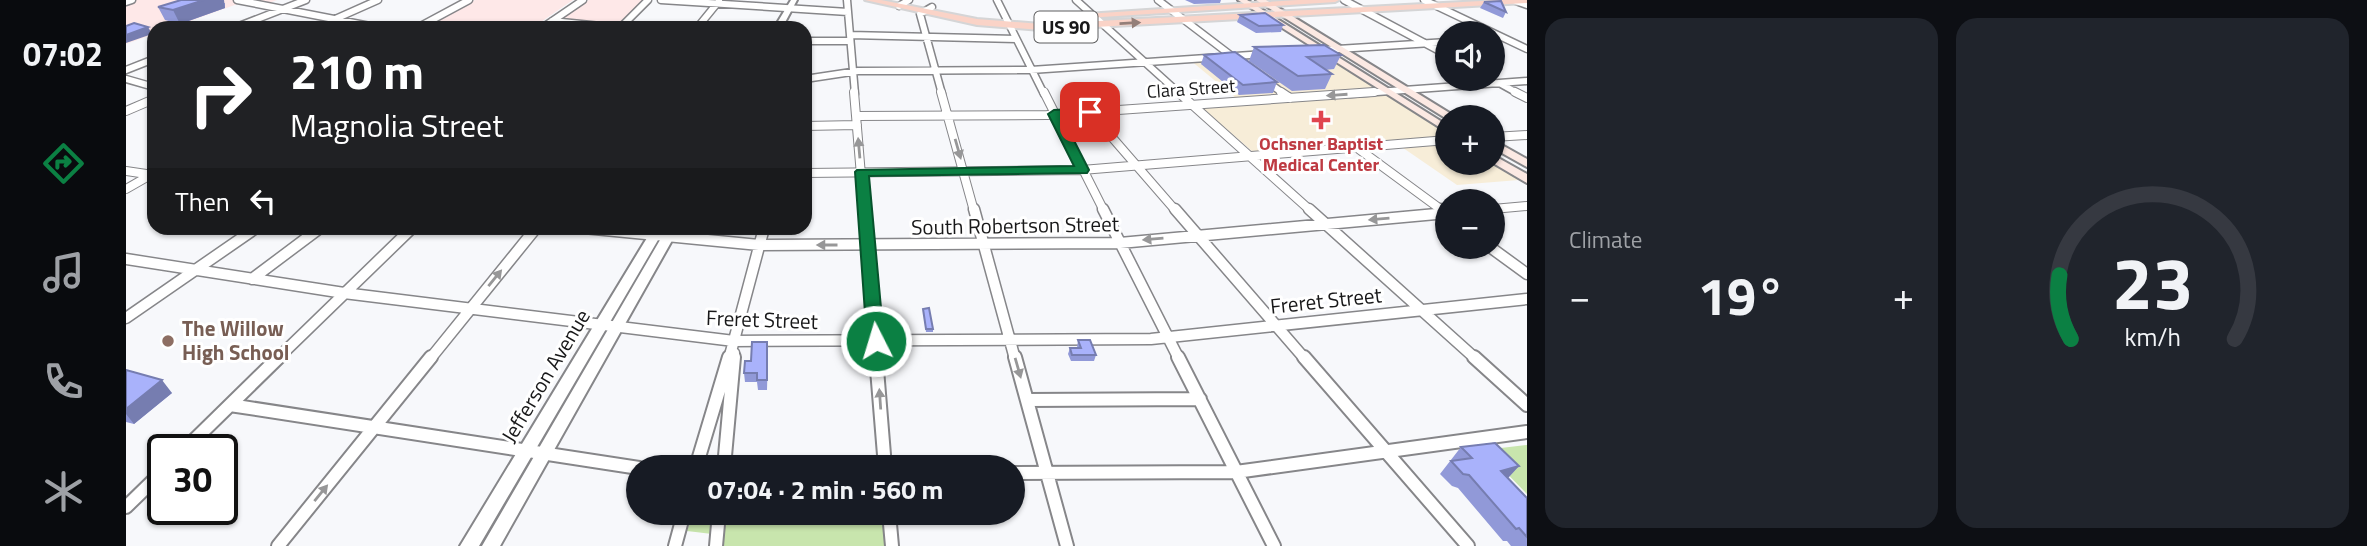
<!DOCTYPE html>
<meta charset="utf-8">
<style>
:root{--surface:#171b24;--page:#20242c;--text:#f1f3f6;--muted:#9ea1a6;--line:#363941;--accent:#0b8043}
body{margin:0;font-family:"Titillium Web",sans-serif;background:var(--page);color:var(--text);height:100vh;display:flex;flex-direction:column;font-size:26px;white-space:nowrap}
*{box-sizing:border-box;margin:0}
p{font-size:23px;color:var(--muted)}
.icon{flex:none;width:38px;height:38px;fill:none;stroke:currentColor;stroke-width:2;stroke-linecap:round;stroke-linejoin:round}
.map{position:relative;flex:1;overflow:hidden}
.panel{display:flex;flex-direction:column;gap:18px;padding:18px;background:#0d0f14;width:840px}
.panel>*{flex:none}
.top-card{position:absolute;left:21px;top:21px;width:665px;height:214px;border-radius:21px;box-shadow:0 2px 5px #0004;background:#202124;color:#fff;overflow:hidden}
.buttons{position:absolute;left:1309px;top:21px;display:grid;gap:14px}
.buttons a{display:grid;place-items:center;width:70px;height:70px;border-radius:50%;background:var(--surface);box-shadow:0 2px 5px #0004;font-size:35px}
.speed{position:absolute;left:21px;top:434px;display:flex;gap:14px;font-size:35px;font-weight:700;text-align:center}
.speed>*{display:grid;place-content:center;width:91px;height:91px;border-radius:50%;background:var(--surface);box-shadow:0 2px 5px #0004;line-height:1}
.speed .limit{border:4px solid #111;border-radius:10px;background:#fff;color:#111}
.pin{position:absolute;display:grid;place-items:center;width:60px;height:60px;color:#fff;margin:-30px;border-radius:14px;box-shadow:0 4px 10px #0006}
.me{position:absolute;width:77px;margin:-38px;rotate:355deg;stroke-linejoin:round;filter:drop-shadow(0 0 5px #0008)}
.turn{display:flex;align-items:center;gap:24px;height:147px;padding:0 28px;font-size:32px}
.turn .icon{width:91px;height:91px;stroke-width:2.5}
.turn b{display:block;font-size:49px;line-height:60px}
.then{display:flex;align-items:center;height:66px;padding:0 28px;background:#0003;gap:14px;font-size:26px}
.big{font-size:52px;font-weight:700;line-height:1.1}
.panel .card{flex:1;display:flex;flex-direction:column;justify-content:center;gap:10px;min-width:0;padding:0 24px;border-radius:21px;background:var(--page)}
.panel .dial{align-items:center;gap:0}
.dial svg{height:182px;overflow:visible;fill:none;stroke:var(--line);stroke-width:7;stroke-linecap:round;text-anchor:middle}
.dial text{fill:var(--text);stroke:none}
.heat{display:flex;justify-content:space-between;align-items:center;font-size:38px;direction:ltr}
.panel .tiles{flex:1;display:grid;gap:18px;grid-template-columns:repeat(2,1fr)}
.trip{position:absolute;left:500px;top:455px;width:399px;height:70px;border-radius:35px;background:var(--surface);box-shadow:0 2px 5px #0004;font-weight:700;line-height:70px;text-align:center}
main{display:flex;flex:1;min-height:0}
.tab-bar{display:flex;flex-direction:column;width:126px;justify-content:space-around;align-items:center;background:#090b0e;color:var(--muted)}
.tab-bar .icon{width:49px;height:49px}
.tab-bar .on{color:var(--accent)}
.tab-bar b{font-size:32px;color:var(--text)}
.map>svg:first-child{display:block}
</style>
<main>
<nav class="tab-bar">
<b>07:02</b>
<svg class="icon on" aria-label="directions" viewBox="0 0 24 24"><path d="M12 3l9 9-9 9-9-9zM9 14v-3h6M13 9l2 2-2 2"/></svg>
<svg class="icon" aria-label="music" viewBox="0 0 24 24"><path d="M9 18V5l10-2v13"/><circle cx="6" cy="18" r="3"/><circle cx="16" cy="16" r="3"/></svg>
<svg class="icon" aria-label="phone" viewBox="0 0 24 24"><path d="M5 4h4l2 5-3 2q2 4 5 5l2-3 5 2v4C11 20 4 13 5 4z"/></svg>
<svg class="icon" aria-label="climate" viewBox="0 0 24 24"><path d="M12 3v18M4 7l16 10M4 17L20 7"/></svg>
</nav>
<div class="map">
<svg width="1401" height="546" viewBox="0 0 1401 546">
<rect width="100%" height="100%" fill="#f7f8fb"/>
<!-- education -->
<path fill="#fee8e8" d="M 0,0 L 151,0 L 135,6 L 117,2 L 45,28 L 28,28 L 28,34 L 0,44 Z
M 349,0 L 447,0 L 406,28 L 298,28 Z
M 463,0 L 518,0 L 492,26 L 433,20 Z"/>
<!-- medical -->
<path fill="#f7edd8" d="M 1195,52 L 1321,134 L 1321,163 L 1366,163 L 1393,180 L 1331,185 L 1267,141 L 1127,152 L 1075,107 L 1116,103 L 1064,60 Z"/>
<!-- green -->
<path fill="#c8e5ad" d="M 1401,445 L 1401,494 L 1358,450 Z
M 567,513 L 587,513 L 586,534 L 561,531 Z
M 593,513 L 763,513 L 766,546 L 590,546 Z"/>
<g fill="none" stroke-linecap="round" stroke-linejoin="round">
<!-- minor-far3 casing -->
<g stroke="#868689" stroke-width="9">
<path id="minor-far3" d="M 111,0 L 254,28
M 535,0 L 722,12
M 721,0 L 729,94
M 871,0 L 918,94
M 950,0 L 1054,94
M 1032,0 L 1107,57
M 1218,0 L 1321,55
M 1298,0 L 1401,49
M 1387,0 L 1401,5
M 0,2 L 6,0
M 773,6 L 783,0
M 806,7 L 794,14 L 816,94
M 426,21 L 494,28 L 522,0
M 108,28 L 180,0
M 189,28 L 252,0
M 291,28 L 343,0
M 416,28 L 457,0
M 571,28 L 593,1
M 724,35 L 890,39
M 679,41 L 724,41
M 1196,50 L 1321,42
M 0,70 L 28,59
M 0,79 L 28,87
M 679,79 L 732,71 L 905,70 L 1139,54
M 1139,80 L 1158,94
M 1375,84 L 1393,94
M 1224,94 L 1401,81"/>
</g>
<!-- minor-far2 casing -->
<g stroke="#868689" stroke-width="10">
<path id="minor-far2" d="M 728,92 L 738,211
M 815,92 L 848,211
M 918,92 L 978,211
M 1052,92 L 1185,211
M 1155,92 L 1164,98
M 1389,92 L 1401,98
M 0,111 L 28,99
M 964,112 L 1050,211
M 730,116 L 921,115 L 1248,92
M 679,126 L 731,125
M 1367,137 L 1401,135
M 1230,147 L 1317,211
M 0,171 L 27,175
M 679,173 L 956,170 L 1321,140
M 0,189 L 28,173
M 1367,209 L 1401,206"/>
</g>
<!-- minor-far1 casing -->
<g stroke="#868689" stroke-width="13">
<path id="minor-far1" d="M 738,209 L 750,359
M 848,209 L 889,359
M 977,209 L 1053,359
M 1049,209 L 1179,359
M 1183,209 L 1350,359
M 1314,209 L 1321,214
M 458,228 L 633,245 L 994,243 L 1321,213
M 1364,247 L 1401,274
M 0,259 L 218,293 L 608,341 L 1025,339 L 1401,299
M 126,279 L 194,228
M 0,318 L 130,228
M 151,359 L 286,228
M 304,359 L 410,228
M 603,359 L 638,228
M 607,359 L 608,353"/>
</g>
<!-- minor casing -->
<g stroke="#868689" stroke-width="16">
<path id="minor" d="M 750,357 L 759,467
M 889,357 L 941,546
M 1052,357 L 1148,546
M 1178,357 L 1342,546
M 1348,357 L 1401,405
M 902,400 L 1074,399
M 104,405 L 513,468
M 58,450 L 153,357
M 570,467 L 603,357
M 598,467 L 608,357
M 887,473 L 1110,472 L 1401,432
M 0,507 L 37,471
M 763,513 L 766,546
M 152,546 L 305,357
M 549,546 L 558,513
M 590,546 L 593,513"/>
</g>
<!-- tertiary casing -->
<g stroke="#868689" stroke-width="4">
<path id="tertiary" d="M 665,0 L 671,0 L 656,28 L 648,28 Z
M 527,228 L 539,228 L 353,546 L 334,546 Z
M 541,228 L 553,228 L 374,546 L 356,546 Z"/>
</g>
<!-- secondary casing -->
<g stroke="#868689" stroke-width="4">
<path id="secondary" d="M 1112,0 L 1121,0 L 1321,125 L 1321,132 Z
M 1130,0 L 1140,0 L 1330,117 L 1321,117 L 1321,119 Z
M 1367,140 L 1401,159 L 1401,167 L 1367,148 Z
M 1367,155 L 1401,174 L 1401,183 L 1367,163 Z"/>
</g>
<!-- primary casing -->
<g stroke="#d5d5d6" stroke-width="4">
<path id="primary" d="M 739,0 L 755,0 L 851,19 L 915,24 L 1375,0 L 1401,0 L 1401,3 L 915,30 L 851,25 Z
M 1172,0 L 1213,0 L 1209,2 L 945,19 L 941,17 L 945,15 Z"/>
</g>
<!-- minor-far3 -->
<use href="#minor-far3" stroke="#fff" stroke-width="6"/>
<!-- minor-far2 -->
<use href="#minor-far2" stroke="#fff" stroke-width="8"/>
<!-- minor-far1 -->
<use href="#minor-far1" stroke="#fff" stroke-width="10"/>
<!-- minor -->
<use href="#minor" stroke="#fff" stroke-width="12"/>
<!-- tertiary -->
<use href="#tertiary" fill="#fff" fill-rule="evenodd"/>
<!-- secondary -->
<use href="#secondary" fill="#fce9e3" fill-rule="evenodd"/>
<!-- primary -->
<use href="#primary" fill="#fad3c7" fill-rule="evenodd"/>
</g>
<!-- wall -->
<path fill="#9199d8" d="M 1059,0 L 1095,0 L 1094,3 L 1068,4 Z
M 1358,2 L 1380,12 L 1377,18 L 1354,8 Z
M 99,3 L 99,8 L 54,24 L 39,20 L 32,7 Z
M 1114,15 L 1157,25 L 1155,32 L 1130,33 L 1111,22 Z
M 1128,47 L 1215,55 L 1208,69 L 1199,70 L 1206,74 L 1199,89 L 1166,91 L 1123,61 Z
M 1078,55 L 1151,82 L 1147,93 L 1113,95 L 1075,64 Z
M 797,309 L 807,329 L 807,332 L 800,332 Z
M 952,340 L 970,355 L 968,361 L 945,361 L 942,354 L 944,348 L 951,348 Z
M 642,352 L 641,390 L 632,390 L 631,382 L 619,382 L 618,373 L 625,361 Z
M 0,370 L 46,393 L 8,424 L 0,422 Z
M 1335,447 L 1393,466 L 1382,478 L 1401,498 L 1401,546 L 1385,546 L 1381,541 L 1377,541 L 1332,488 L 1326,486 L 1314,474 Z"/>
<!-- shaded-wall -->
<path fill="#767db0" d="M 78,0 L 98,0 L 99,8 L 54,24 L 47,10 Z
M 22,27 L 26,34 L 0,43 L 0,35 Z
M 36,380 L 46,393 L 8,424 L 0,414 L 0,409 Z
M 1393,466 L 1381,479 L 1375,471 Z"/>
<!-- building -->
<path fill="#a9b2fb" stroke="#767db0" stroke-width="2" d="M 55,0 L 78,0 L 47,10 L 32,7 Z
M 1375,1 L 1380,12 L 1358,2 Z
M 1139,13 L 1157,25 L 1133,26 L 1114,15 Z
M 8,23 L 22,27 L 0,35 L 0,26 Z
M 1198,45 L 1215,55 L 1181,57 L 1206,74 L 1172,76 L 1128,47 Z
M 1109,52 L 1151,82 L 1117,85 L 1078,55 Z
M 803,308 L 807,329 L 800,329 L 797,309 Z
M 952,340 L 964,340 L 970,355 L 946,355 L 944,348 L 955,348 Z
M 626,342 L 641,342 L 641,380 L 631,380 L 631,373 L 618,373 L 619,361 L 625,361 Z
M 0,370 L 36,380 L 0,409 Z
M 1369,443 L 1393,466 L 1375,471 L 1401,498 L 1401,537 L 1393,528 L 1390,529 L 1343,475 L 1337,474 L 1325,461 L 1346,458 L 1335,447 Z"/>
<!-- one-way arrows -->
<defs><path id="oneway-solid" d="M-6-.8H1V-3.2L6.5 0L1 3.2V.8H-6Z" transform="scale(1.75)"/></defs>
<use fill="#947f79" href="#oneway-solid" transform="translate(1004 23) rotate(-3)"/>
<g fill="#979798">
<use href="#oneway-solid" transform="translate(1211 95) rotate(176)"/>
<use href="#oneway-solid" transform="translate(733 148) rotate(-95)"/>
<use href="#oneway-solid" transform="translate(832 149) rotate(74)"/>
<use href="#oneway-solid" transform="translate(1253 219) rotate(175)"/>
<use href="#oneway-solid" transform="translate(1027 239) rotate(175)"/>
<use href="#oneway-solid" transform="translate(701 245) rotate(180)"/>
<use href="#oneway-solid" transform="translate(369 278) rotate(-51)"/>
<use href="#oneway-solid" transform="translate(892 368) rotate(74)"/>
<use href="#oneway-solid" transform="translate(754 399) rotate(-94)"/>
<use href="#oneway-solid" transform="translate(195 493) rotate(-51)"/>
</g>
<!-- route -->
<path fill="#0b8043" stroke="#07532c" stroke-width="2" d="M 964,108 L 970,112 L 968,114 L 936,117 L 963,170 L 961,173 L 743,176 L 758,341 L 756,345 L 743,345 L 741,341 L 729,172 L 731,170 L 948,166 L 922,114 L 928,110 Z"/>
<!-- markers -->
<path fill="#e0444e" stroke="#fff" stroke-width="2.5" d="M1191.5 109.5h7v7h7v7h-7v7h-7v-7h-7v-7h7z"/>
<circle fill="#8d6e63" stroke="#fff" stroke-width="2.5" cx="42" cy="341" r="7"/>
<g text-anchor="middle" stroke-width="6" stroke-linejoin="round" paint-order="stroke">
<!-- far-street labels -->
<g font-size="18" fill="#181819" stroke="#fff">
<text transform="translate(1065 89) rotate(-4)" y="6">Clara Street</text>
</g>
<!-- far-health labels -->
<g font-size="18" font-weight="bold" fill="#be3a42" stroke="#fff">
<text x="1195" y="150">Ochsner Baptist<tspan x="1195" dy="21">Medical Center</tspan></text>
</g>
<!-- shield labels -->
<rect fill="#fff" stroke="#5d5d5e" stroke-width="2" x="908.5" y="11.5" width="63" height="31" rx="5"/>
<g font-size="19" font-weight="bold" fill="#181819">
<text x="940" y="34">US 90</text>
</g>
<!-- street labels -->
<g font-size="21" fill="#181819" stroke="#fff">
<text transform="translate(889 226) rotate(-1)" y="7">South Robertson Street</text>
<text transform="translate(1200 301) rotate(-6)" y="7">Freret Street</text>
<text transform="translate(636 320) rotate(2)" y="7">Freret Street</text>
<text transform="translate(420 376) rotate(-59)" y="7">Jefferson Avenue</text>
</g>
<!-- education labels -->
<g font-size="21" font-weight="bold" fill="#785e54" stroke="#fff" text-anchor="start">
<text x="56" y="336">The Willow<tspan x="56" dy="24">High School</tspan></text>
</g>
</g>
</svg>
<div class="buttons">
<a><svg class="icon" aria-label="sound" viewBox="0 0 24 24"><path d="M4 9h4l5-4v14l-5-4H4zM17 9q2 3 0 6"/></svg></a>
<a>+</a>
<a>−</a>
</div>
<div class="speed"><div class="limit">30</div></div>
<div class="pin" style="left:964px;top:112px;background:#d93025"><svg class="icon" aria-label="arrive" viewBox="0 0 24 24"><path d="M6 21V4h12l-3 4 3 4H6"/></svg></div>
<svg class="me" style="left:750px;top:341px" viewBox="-20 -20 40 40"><circle r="17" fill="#0b8043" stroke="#fff" stroke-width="3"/><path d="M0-11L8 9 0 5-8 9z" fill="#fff"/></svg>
<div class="trip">07:04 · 2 min · 560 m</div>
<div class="top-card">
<div class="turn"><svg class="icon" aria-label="right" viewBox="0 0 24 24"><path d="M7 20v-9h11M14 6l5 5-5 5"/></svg><div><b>210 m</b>Magnolia Street</div></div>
<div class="then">Then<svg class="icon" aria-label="left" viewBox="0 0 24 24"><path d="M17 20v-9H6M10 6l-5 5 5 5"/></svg></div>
</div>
</div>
<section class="panel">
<div class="tiles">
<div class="card"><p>Climate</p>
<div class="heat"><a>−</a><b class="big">19°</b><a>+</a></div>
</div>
<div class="card dial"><svg viewBox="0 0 100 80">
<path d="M14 69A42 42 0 1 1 86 69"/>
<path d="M14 69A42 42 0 0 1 9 41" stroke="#0b8043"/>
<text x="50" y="56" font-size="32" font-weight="700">23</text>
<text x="50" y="72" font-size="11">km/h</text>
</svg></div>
</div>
</section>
</main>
